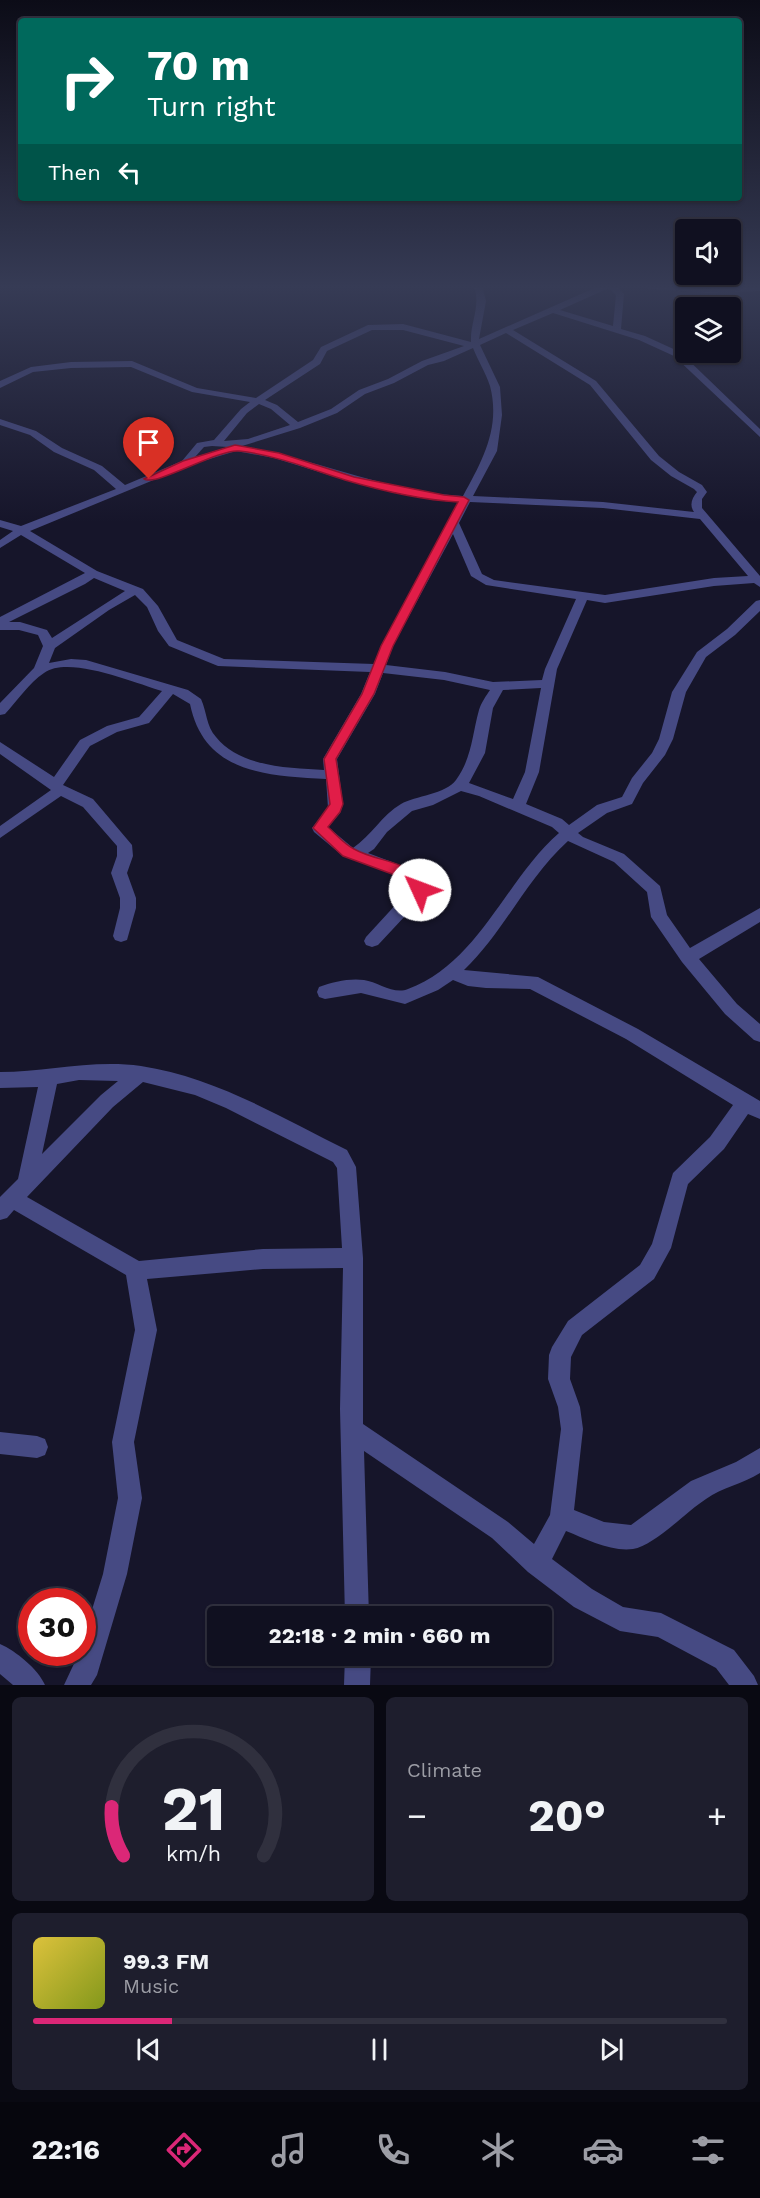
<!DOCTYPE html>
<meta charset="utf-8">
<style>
:root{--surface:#101020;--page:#1e1e2d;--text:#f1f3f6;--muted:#9c9da5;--line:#30303e;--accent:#db2777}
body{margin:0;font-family:"Work Sans",sans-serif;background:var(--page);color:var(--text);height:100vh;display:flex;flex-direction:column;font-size:22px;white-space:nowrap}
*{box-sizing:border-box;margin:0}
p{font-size:20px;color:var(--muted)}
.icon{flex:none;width:33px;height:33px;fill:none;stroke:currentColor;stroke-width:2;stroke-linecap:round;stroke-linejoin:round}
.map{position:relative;height:1685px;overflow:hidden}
.panel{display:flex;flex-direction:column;gap:12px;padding:12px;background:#090912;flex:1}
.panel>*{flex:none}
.guide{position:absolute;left:18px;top:18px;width:724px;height:183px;border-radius:6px;box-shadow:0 2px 4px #0004,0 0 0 2px var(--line);background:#00695c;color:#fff;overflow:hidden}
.tools{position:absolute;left:675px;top:219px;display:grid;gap:12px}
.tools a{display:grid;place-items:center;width:66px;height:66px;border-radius:6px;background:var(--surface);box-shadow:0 2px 4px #0004,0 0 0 2px var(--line);font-size:30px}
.speed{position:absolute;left:18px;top:1588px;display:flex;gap:12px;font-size:30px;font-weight:700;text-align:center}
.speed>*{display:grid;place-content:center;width:78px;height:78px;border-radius:50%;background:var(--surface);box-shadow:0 2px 4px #0004,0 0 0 2px var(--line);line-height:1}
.speed .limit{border:9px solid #d22;background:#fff;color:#111}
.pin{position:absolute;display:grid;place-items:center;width:51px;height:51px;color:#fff;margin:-62px -26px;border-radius:50% 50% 50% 0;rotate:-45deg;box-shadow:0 0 6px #0007}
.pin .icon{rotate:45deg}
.me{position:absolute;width:66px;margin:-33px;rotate:313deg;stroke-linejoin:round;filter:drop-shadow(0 0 4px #0008)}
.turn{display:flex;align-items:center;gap:21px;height:126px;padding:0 30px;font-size:27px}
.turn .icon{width:78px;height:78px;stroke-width:2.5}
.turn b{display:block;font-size:42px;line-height:51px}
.then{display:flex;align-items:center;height:57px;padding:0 30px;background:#0003;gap:12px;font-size:22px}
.big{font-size:45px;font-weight:700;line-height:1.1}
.panel .tile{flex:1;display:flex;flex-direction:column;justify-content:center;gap:9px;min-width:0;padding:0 21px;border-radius:9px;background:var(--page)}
.panel .dial{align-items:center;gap:0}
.dial svg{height:156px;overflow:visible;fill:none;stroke:var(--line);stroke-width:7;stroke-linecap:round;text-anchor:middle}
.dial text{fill:var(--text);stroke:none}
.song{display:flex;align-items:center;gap:18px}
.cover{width:72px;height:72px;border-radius:9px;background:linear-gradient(135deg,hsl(50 70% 55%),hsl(70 70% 35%))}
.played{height:6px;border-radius:3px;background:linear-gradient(90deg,var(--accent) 20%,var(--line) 20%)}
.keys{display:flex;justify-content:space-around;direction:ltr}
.heat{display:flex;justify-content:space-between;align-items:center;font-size:33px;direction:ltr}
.panel .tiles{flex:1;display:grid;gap:12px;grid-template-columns:1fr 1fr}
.tile:last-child{grid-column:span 2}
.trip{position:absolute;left:207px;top:1606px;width:345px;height:60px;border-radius:6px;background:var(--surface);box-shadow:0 2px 4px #0004,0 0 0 2px var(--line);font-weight:700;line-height:60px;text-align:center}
.tabs{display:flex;height:96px;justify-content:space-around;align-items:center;background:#06060d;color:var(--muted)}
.tabs .icon{width:42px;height:42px}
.tabs .on{color:var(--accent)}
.tabs b{font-size:27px;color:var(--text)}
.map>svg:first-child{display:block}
</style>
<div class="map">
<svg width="760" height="1685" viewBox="0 0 760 1685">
<rect width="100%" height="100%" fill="#16152a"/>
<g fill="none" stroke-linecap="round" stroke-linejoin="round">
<!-- minor -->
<path fill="#464a83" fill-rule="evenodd" d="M 474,286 L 482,286 L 486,301 L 479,339 L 599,286 L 616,286 L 624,294 L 621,329 L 645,336 L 680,352 L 760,429 L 760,437 L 674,356 L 639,340 L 553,313 L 513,330 L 596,381 L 659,456 L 679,472 L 702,485 L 707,492 L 702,499 L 702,508 L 760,576 L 760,587 L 754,583 L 714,586 L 605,603 L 587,600 L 557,669 L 539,772 L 526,804 L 562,819 L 569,825 L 597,805 L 622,797 L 632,778 L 652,753 L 659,739 L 672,692 L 697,652 L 727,629 L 756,601 L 760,600 L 760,611 L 735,635 L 706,657 L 686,692 L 673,739 L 665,755 L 643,783 L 632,804 L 607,813 L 578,833 L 583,837 L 624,854 L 660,886 L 667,915 L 690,948 L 760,908 L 760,922 L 699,959 L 737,1004 L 760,1024 L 760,1042 L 754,1040 L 725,1014 L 682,962 L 651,917 L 647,892 L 614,862 L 568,841 C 526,879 504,932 464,970 L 538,977 L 638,1029 L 760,1101 L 760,1119 L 748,1114 L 724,1149 L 688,1184 L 671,1248 L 654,1279 L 582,1335 L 571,1357 L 570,1379 L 580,1407 L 583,1429 L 574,1510 L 604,1522 L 631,1525 L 691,1481 L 736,1462 L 760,1448 L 760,1473 C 743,1484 722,1487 706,1499 C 687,1511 654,1546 633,1549 C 611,1552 586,1539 566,1531 L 552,1559 L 592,1589 L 623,1607 L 661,1613 L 734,1650 L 754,1676 L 758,1685 L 729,1685 L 716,1668 L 658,1637 L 620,1631 L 574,1607 L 528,1572 L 492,1538 L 364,1451 L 369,1617 L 345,1617 L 340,1409 L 343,1268 L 263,1269 L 147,1279 L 157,1330 L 134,1442 L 142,1498 L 127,1574 L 97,1675 L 91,1685 L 64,1685 L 79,1653 L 82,1653 L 82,1642 L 103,1574 L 118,1498 L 112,1442 L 135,1330 L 126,1275 L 14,1210 L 7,1218 L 0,1220 L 0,1197 L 18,1179 L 38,1087 L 0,1088 L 0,1072 C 47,1072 93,1059 141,1066 C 214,1077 281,1117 347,1150 L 356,1167 L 363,1258 L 363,1424 L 508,1522 L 534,1544 L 550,1515 L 561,1429 L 558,1407 L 548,1379 L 549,1355 L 552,1347 L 568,1321 L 640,1265 L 652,1244 L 673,1173 L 710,1137 L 733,1105 L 626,1039 L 530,989 L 486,988 L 468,986 L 453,980 L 438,990 L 405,1004 L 361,993 L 325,999 L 319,997 L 317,992 L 319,987 C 333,982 349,978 364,980 C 378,982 394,995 408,989 C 479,963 505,880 559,833 L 552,827 L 479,796 L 461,791 L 433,805 L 412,811 L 387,832 L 374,849 L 368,853 L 413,870 L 428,887 L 420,900 L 378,945 L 372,947 L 366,945 L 364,941 L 366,937 L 411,888 L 403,878 L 343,856 L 314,832 L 312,828 L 328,808 L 326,779 C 266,776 204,773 190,704 L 173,694 L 149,723 L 117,732 L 90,746 L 63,785 L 93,799 L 132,845 L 133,856 L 127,873 L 136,898 L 136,908 L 127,940 L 121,942 L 115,940 L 113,936 L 120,908 L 120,898 L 111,873 L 117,856 L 117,846 L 83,807 L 61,796 L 0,838 L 0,826 L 51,790 L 0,754 L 0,742 L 54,777 L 80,740 L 107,726 L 139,717 L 162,691 C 134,683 69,655 44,673 C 29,683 17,701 5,714 L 0,715 L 0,703 L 34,668 L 43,646 L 38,635 L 19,630 L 0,630 L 0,617 L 85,573 L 21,535 L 0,548 L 0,540 L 13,531 L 0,527 L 0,520 L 21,526 L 116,489 L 94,470 L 54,452 L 30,435 L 0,425 L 0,419 L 36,431 L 62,448 L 102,466 L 125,485 L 182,461 L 197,443 L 214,440 L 241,409 L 250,402 L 192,392 L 131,367 L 71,368 L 33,372 L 0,388 L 0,381 L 31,367 L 71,362 L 132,361 L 197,388 L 256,398 L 313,360 L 321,347 L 368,325 L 403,324 L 471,342 C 470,322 481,307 474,286 ZM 609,288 L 616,295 L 613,326 L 560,310 ZM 372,330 L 403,330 L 464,346 L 422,361 L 388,379 L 359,390 L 331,409 L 298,422 L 277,405 L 265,400 L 320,364 L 327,351 ZM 506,333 L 590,385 L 651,460 L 671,476 L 694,489 L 697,492 C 692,498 689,505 694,512 L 603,502 L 473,496 L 497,451 L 502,415 L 500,387 L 480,345 ZM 473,348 C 478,361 486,373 490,386 C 501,428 482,461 463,496 C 387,492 316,459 242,446 L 300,428 L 337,413 L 365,394 L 394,383 L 428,365 L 444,361 ZM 259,404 L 271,409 L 290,425 L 248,439 L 224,441 L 247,413 ZM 212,446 L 228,447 L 195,457 L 204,447 ZM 236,451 L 274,458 L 352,482 L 444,501 L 459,502 L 381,646 L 374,664 L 224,659 L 177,640 L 158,606 L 143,589 L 97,571 L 30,531 L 190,465 ZM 470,502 L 603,508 L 700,519 L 748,576 L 714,578 L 605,595 L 494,580 L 482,574 L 459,523 ZM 453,534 L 471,576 L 486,585 L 576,599 L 545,669 L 542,680 L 493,682 L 445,672 L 386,665 L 393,646 ZM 94,578 L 125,591 L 52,638 L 47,630 L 20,622 L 9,622 L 85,584 ZM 135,595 L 147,607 L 158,631 L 169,646 L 218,666 L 370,672 L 361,694 L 323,759 L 324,770 C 289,768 240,767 216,737 C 206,726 207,712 201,699 L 188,690 L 86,660 L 71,659 L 49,663 L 55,648 L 109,610 ZM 383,673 L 444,680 L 490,690 C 486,696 481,703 479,710 C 472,735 472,758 456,780 C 446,794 415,796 401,804 C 382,815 371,836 353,848 L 328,827 L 340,813 L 343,804 L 337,759 L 375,694 ZM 541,688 L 525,772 L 513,799 L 469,783 L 485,753 L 493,708 L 503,690 ZM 79,1080 L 118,1081 L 101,1095 L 42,1154 L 57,1084 ZM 143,1082 L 195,1095 L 226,1108 L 333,1162 L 337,1168 L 342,1248 L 263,1249 L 139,1261 L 27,1197 L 113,1107 Z
M 619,286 L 707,289 L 760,287 L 760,291 L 707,293 Z
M 0,1432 L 37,1436 L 45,1439 L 48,1447 L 45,1455 L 37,1458 L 0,1454 Z
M 0,1644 C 16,1651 38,1669 45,1685 L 13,1685 L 0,1674 Z
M 345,1656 L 371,1656 L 370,1685 L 344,1685 Z"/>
</g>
<!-- sky -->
<linearGradient id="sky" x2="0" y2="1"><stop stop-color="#0c0c17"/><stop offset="0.55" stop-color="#363b55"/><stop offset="1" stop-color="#363b55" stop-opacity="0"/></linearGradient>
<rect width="760" height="522" fill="url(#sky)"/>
<!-- route -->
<path fill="#e11d48" stroke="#92132f" stroke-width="1.5" d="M 235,445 L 279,453 L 354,477 L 444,495 L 464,497 L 469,500 L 393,646 L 374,694 L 336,759 L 343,804 L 340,812 L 328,827 C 336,834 344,844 354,849 C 381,864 411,858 427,890 L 425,894 L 415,894 L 409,882 L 403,878 L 343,856 L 313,828 L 330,804 L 324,759 L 362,694 L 381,646 L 458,502 C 423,500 379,490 345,480 C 310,469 275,455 239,451 C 218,449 155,487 144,479 L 183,461 Z"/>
</svg>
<div class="tools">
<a><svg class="icon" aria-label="sound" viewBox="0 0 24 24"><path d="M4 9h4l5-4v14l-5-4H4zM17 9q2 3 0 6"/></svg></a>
<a><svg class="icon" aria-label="layers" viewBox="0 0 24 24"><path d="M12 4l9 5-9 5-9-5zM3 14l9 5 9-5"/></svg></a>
</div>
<div class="speed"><div class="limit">30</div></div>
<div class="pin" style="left:149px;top:479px;background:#d93025"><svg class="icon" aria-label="arrive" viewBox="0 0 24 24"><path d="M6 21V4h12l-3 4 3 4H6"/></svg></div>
<svg class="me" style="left:420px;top:890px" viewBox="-20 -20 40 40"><circle r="19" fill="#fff"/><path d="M0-13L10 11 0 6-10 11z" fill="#e11d48"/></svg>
<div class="trip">22:18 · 2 min · 660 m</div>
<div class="guide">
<div class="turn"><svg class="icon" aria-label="right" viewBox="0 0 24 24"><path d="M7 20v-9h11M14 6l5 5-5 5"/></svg><div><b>70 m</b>Turn right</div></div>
<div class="then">Then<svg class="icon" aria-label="left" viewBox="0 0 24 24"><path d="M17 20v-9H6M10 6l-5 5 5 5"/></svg></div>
</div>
</div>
<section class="panel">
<div class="tiles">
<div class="tile dial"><svg viewBox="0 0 100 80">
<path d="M14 69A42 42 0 1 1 86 69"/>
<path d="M14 69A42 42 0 0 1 8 44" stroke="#db2777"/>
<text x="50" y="56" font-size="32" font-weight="700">21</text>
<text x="50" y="72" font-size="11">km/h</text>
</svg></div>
<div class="tile"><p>Climate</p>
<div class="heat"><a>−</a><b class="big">20°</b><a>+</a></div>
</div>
<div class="tile">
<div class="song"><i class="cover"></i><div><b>99.3 FM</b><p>Music</p></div></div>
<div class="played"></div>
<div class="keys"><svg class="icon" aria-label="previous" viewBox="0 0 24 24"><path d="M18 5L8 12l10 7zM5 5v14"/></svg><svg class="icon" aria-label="pause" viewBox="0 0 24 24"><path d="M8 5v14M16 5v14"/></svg><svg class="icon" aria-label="next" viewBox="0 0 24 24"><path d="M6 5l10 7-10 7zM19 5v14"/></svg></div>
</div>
</div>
</section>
<nav class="tabs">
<b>22:16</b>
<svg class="icon on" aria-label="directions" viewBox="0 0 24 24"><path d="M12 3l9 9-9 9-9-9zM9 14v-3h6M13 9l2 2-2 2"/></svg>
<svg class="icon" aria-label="music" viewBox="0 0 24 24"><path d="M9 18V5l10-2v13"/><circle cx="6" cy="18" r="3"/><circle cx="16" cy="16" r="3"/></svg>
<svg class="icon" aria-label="phone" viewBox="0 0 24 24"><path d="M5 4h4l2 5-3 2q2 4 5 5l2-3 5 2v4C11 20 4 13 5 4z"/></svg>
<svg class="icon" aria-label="climate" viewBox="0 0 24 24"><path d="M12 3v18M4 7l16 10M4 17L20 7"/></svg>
<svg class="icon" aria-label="car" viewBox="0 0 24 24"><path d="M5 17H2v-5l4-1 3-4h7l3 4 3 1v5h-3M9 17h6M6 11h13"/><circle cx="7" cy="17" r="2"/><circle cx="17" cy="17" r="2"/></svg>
<svg class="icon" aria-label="filters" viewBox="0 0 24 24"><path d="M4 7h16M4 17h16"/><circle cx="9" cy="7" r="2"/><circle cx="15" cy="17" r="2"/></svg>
</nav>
